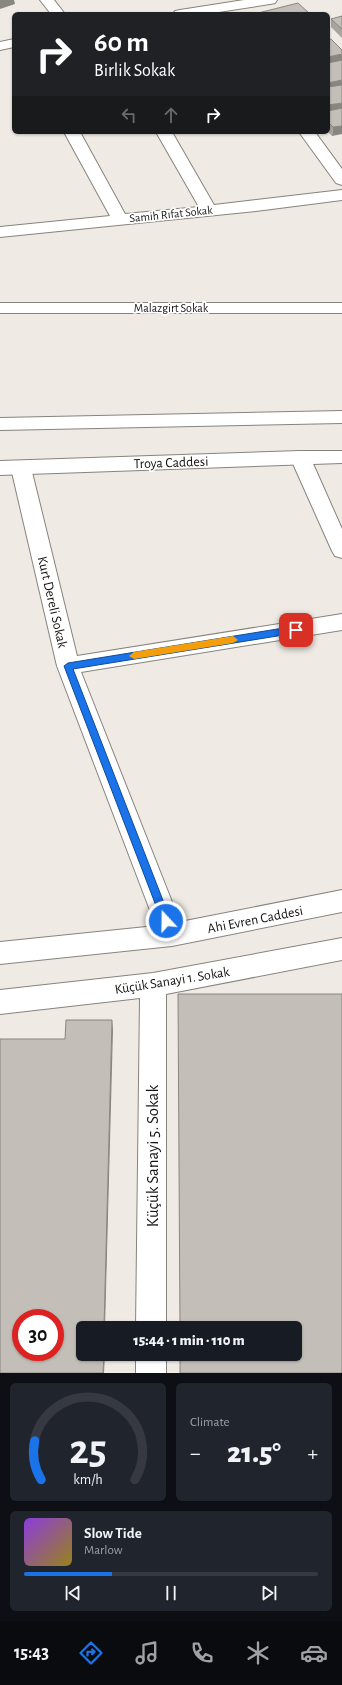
<!DOCTYPE html>
<meta charset="utf-8">
<style>
:root{--surface:#171b24;--page:#20242c;--text:#f1f3f6;--muted:#9ea1a6;--line:#363941;--accent:#1a73e8}
body{margin:0;font-family:"Alegreya Sans",sans-serif;background:var(--page);color:var(--text);height:100vh;display:flex;flex-direction:column;font-size:15px;white-space:nowrap}
*{box-sizing:border-box;margin:0}
p{font-size:13px;color:var(--muted)}
.icon{flex:none;width:22px;height:22px;fill:none;stroke:currentColor;stroke-width:2;stroke-linecap:round;stroke-linejoin:round}
.map{position:relative;height:1373px;overflow:hidden}
.sheet{display:flex;flex-direction:column;gap:10px;padding:10px;background:#0d0f14;flex:1}
.sheet>*{flex:none}
.guide{position:absolute;left:12px;top:12px;width:318px;height:122px;border-radius:6px;box-shadow:0 1px 3px #0004;background:#202124;color:#fff;overflow:hidden}
.speed{position:absolute;left:12px;top:1309px;display:flex;gap:8px;font-size:20px;font-weight:700;text-align:center}
.speed>*{display:grid;place-content:center;width:52px;height:52px;border-radius:50%;background:var(--surface);box-shadow:0 1px 3px #0004;line-height:1}
.speed .limit{border:6px solid #d22;background:#fff;color:#111}
.pin{position:absolute;display:grid;place-items:center;width:34px;height:34px;color:#fff;margin:-17px;border-radius:8px;box-shadow:0 2px 6px #0006}
.me{position:absolute;width:44px;margin:-22px;rotate:339deg;stroke-linejoin:round;filter:drop-shadow(0 0 3px #0008)}
.turn{display:flex;align-items:center;gap:14px;height:84px;padding:0 16px;font-size:18px}
.turn .icon{width:52px;height:52px;stroke-width:2.5}
.turn b{display:block;font-size:28px;line-height:34px}
.lanes{display:flex;align-items:center;height:38px;padding:0 16px;background:#0003;justify-content:center;gap:20px;direction:ltr}
.lanes .off{opacity:.35}
.big{font-size:30px;font-weight:800;line-height:1.1}
.sheet .widget{flex:1;display:flex;flex-direction:column;justify-content:center;gap:6px;min-width:0;padding:0 14px;border-radius:6px;background:var(--page)}
.sheet .dial{align-items:center;gap:0}
.dial svg{height:104px;overflow:visible;fill:none;stroke:var(--line);stroke-width:7;stroke-linecap:round;text-anchor:middle}
.dial text{fill:var(--text);stroke:none}
.song{display:flex;align-items:center;gap:12px}
.cover{width:48px;height:48px;border-radius:6px;background:linear-gradient(135deg,hsl(270 70% 55%),hsl(50 70% 35%))}
.played{height:4px;border-radius:2px;background:linear-gradient(90deg,var(--accent) 30%,var(--line) 30%)}
.keys{display:flex;justify-content:space-around;direction:ltr}
.heat{display:flex;justify-content:space-between;align-items:center;font-size:22px;direction:ltr}
.sheet .tiles{flex:1;display:grid;gap:10px;grid-template-columns:1fr 1fr}
.widget:last-child{grid-column:span 2}
.trip{position:absolute;left:76px;top:1321px;width:226px;height:40px;border-radius:6px;background:var(--surface);box-shadow:0 1px 3px #0004;font-weight:800;line-height:40px;text-align:center}
.menu{display:flex;height:64px;justify-content:space-around;align-items:center;background:#090b0e;color:var(--muted)}
.menu .icon{width:28px;height:28px}
.menu .on{color:var(--accent)}
.menu b{font-size:18px;color:var(--text)}
.map>svg:first-child{display:block}
</style>
<div class="map">
<svg width="342" height="1373" viewBox="0 0 342 1373">
<rect width="100%" height="100%" fill="#efebe4"/>
<g fill="none" stroke-linecap="round" stroke-linejoin="round">
<!-- minor casing -->
<g stroke="#87837d" stroke-width="2">
<path id="minor" d="M 40,0 L 54,0 L 65,14 L 51,14 Z
M 244,0 L 277,0 L 275,3 L 270,4 L 206,14 L 173,14 L 175,11 L 180,10 Z
M 14,39 L 14,47 L 0,50 L 0,42 Z
M 64,132 L 80,132 L 125,214 L 199,207 L 156,132 L 172,132 L 214,205 L 342,190 L 342,200 L 256,211 L 0,237 L 0,227 L 110,216 Z
M 299,132 L 315,132 L 342,169 L 342,185 L 336,183 Z
M 0,303 L 342,303 L 342,313 L 0,313 Z
M 300,451 L 307,452 L 310,457 L 342,529 L 342,558 L 335,556 L 332,551 L 290,457 L 293,452 Z
M 21,461 L 28,463 L 31,468 L 77,656 L 342,614 L 342,630 L 81,672 L 180,922 L 342,890 L 342,912 L 172,946 L 0,964 L 0,942 L 156,926 L 57,666 L 11,468 L 14,463 Z
M 342,938 L 342,960 L 166,994 L 166,1328 L 136,1328 L 140,998 L 0,1014 L 0,990 L 153,973 Z
M 136,1354 L 166,1354 L 166,1373 L 136,1373 Z"/>
</g>
<!-- secondary casing -->
<g stroke="#87837d" stroke-width="2">
<path id="secondary" d="M 342,411 L 342,423 L 0,430 L 0,418 Z
M 300,451 L 342,451 L 342,463 L 0,475 L 0,461 Z"/>
</g>
<!-- minor -->
<use href="#minor" fill="#fff" fill-rule="evenodd"/>
<!-- secondary -->
<use href="#secondary" fill="#fff" fill-rule="evenodd"/>
</g>
<!-- wall -->
<path fill="#a8a49e" d="M 342,16 L 342,38 L 331,27 L 331,19 Z
M 328,35 L 329,37 L 329,39 L 342,50 L 332,136 L 328,132 Z"/>
<!-- shaded-wall -->
<path fill="#888681" d="M 0,0 L 14,0 L 15,4 L 0,9 Z
M 342,54 L 342,63 L 328,66 L 328,57 Z
M 342,80 L 342,88 L 328,91 L 328,83 Z
M 342,103 L 342,111 L 328,114 L 328,105 Z
M 342,126 L 342,134 L 332,136 L 333,127 Z
M 112,1020 L 113,1030 L 105,1328 L 104,1328 Z
M 104,1354 L 105,1354 L 104,1373 L 103,1373 Z"/>
<!-- building -->
<path fill="#c3bfb8" stroke="#888681" fill-rule="evenodd" d="M 298,3 L 310,14 L 254,14 Z
M 342,16 L 342,29 L 331,19 Z
M 328,39 L 331,39 L 342,50 L 342,54 L 328,57 Z
M 342,60 L 342,80 L 328,83 L 328,63 Z
M 342,85 L 342,103 L 328,105 L 328,87 Z
M 342,108 L 342,126 L 333,127 L 328,122 L 328,111 Z
M 178,994 L 342,994 L 342,1373 L 180,1373 L 180,1354 L 295,1354 L 295,1328 L 180,1328 Z
M 66,1020 L 112,1020 L 104,1328 L 83,1328 L 83,1354 L 104,1354 L 103,1373 L 0,1373 L 0,1039 L 65,1039 ZM 21,1318 L 55,1318 L 55,1352 L 21,1352 Z"/>
<!-- route -->
<path fill="#1a73e8" stroke="#114b97" d="M 296,626 L 301,630 L 296,633 L 73,669 L 171,921 L 170,924 L 166,926 L 163,924 L 64,666 L 68,663 Z"/>
<!-- slow -->
<path fill="#f59e0b" d="M 233,636 L 238,640 L 233,643 L 134,659 L 129,656 L 134,652 Z"/>
<g text-anchor="middle" stroke-width="3.5" stroke-linejoin="round" paint-order="stroke">
<!-- far-street labels -->
<g font-size="12" fill="#161412" stroke="#fff">
<text transform="translate(171 214) rotate(-6)" y="4">Samih Rıfat Sokak</text>
<text x="171" y="312">Malazgirt Sokak</text>
</g>
<!-- street labels -->
<g font-size="14" fill="#161412" stroke="#fff">
<text transform="translate(171 462) rotate(-2)" y="5">Troya Caddesi</text>
<text transform="translate(53 602) rotate(77)" y="5">Kurt Dereli Sokak</text>
<text transform="translate(255 919) rotate(-11)" y="5">Ahi Evren Caddesi</text>
<text transform="translate(172 980) rotate(-9)" y="5">Küçük Sanayi 1. Sokak</text>
</g>
<!-- near-street labels -->
<g font-size="17" fill="#161412" stroke="#fff">
<text transform="translate(152 1156) rotate(-90)" y="6">Küçük Sanayi 5. Sokak</text>
</g>
</g>
</svg>
<div class="speed"><div class="limit">30</div></div>
<div class="pin" style="left:296px;top:630px;background:#d93025"><svg class="icon" aria-label="arrive" viewBox="0 0 24 24"><path d="M6 21V4h12l-3 4 3 4H6"/></svg></div>
<svg class="me" style="left:166px;top:921px" viewBox="-20 -20 40 40"><circle r="17" fill="#1a73e8" stroke="#fff" stroke-width="3"/><path d="M0-11L8 9 0 5-8 9z" fill="#fff"/></svg>
<div class="trip">15:44 · 1 min · 110 m</div>
<div class="guide">
<div class="turn"><svg class="icon" aria-label="right" viewBox="0 0 24 24"><path d="M7 20v-9h11M14 6l5 5-5 5"/></svg><div><b>60 m</b>Birlik Sokak</div></div>
<div class="lanes"><svg class="icon off" aria-label="left" viewBox="0 0 24 24"><path d="M17 20v-9H6M10 6l-5 5 5 5"/></svg><svg class="icon off" aria-label="ahead" viewBox="0 0 24 24"><path d="M12 20V5M6 11l6-6 6 6"/></svg><svg class="icon" aria-label="right" viewBox="0 0 24 24"><path d="M7 20v-9h11M14 6l5 5-5 5"/></svg></div>
</div>
</div>
<section class="sheet">
<div class="tiles">
<div class="widget dial"><svg viewBox="0 0 100 80">
<path d="M14 69A42 42 0 1 1 86 69"/>
<path d="M14 69A42 42 0 0 1 9 39" stroke="#1a73e8"/>
<text x="50" y="56" font-size="32" font-weight="700">25</text>
<text x="50" y="72" font-size="11">km/h</text>
</svg></div>
<div class="widget"><p>Climate</p>
<div class="heat"><a>−</a><b class="big">21.5°</b><a>+</a></div>
</div>
<div class="widget">
<div class="song"><i class="cover"></i><div><b>Slow Tide</b><p>Marlow</p></div></div>
<div class="played"></div>
<div class="keys"><svg class="icon" aria-label="previous" viewBox="0 0 24 24"><path d="M18 5L8 12l10 7zM5 5v14"/></svg><svg class="icon" aria-label="pause" viewBox="0 0 24 24"><path d="M8 5v14M16 5v14"/></svg><svg class="icon" aria-label="next" viewBox="0 0 24 24"><path d="M6 5l10 7-10 7zM19 5v14"/></svg></div>
</div>
</div>
</section>
<nav class="menu">
<b>15:43</b>
<svg class="icon on" aria-label="directions" viewBox="0 0 24 24"><path d="M12 3l9 9-9 9-9-9zM9 14v-3h6M13 9l2 2-2 2"/></svg>
<svg class="icon" aria-label="music" viewBox="0 0 24 24"><path d="M9 18V5l10-2v13"/><circle cx="6" cy="18" r="3"/><circle cx="16" cy="16" r="3"/></svg>
<svg class="icon" aria-label="phone" viewBox="0 0 24 24"><path d="M5 4h4l2 5-3 2q2 4 5 5l2-3 5 2v4C11 20 4 13 5 4z"/></svg>
<svg class="icon" aria-label="climate" viewBox="0 0 24 24"><path d="M12 3v18M4 7l16 10M4 17L20 7"/></svg>
<svg class="icon" aria-label="car" viewBox="0 0 24 24"><path d="M5 17H2v-5l4-1 3-4h7l3 4 3 1v5h-3M9 17h6M6 11h13"/><circle cx="7" cy="17" r="2"/><circle cx="17" cy="17" r="2"/></svg>
</nav>
